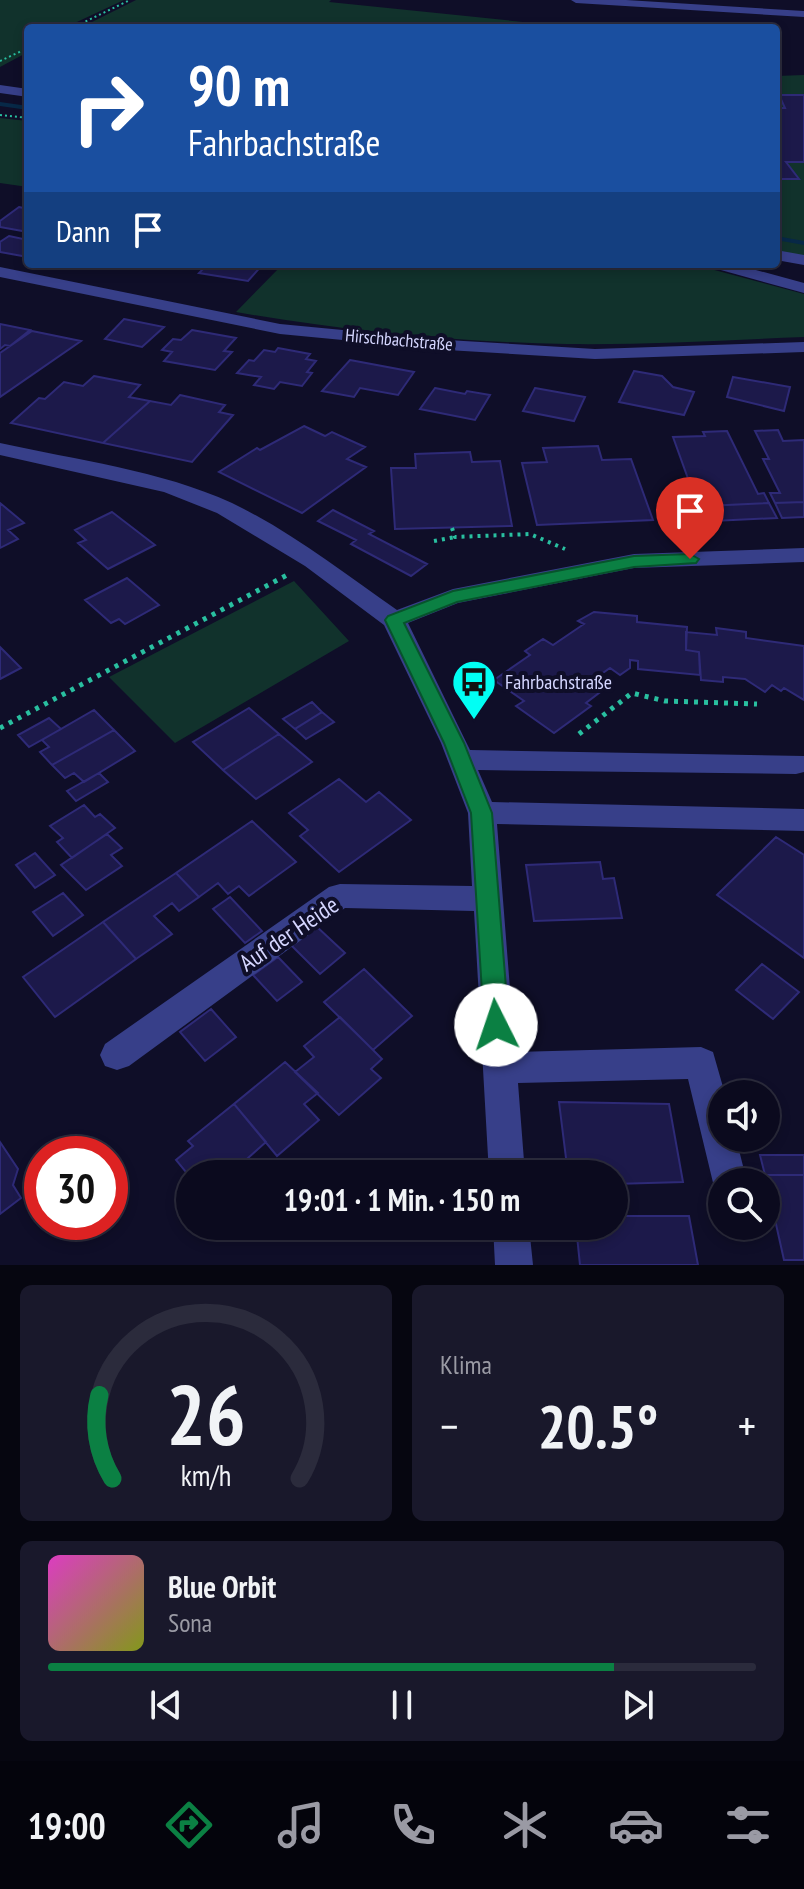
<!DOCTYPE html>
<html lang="de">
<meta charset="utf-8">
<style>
:root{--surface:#0b0a1e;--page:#19182b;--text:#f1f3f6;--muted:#9a9aa4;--line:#2b2b3c;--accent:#0b8043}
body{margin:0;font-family:"PT Sans Narrow",sans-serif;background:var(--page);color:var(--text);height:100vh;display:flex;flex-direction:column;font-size:30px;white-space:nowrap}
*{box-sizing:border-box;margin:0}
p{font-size:26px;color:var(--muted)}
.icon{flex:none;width:44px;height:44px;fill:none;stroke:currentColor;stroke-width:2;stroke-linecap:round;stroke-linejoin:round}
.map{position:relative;height:1265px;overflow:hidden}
.panel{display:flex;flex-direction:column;gap:20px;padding:20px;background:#060610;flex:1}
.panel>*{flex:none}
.guide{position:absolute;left:24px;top:24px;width:756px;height:244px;border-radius:8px;box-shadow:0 4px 12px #0003,0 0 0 2px var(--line);background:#1a4fa0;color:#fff;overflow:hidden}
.buttons{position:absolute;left:708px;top:1080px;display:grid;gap:16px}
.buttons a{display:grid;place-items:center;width:72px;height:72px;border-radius:50%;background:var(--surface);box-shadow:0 4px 12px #0003,0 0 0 2px var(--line);font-size:40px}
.speed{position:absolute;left:24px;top:1136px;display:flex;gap:16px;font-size:40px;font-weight:700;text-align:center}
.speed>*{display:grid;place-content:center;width:104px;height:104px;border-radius:50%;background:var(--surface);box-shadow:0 4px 12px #0003,0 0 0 2px var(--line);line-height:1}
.speed .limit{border:12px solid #d22;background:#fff;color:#111}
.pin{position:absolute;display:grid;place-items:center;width:68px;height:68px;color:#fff;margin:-82px -34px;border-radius:50% 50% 50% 0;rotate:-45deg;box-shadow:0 0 8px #0007}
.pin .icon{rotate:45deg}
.me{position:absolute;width:88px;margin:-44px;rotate:356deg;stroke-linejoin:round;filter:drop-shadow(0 0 6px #0008)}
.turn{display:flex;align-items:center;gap:28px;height:168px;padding:0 32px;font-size:36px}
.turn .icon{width:104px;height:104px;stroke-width:2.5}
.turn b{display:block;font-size:56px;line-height:68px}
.then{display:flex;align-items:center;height:76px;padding:0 32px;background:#0003;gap:16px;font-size:30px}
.big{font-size:60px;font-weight:700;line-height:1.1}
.panel .widget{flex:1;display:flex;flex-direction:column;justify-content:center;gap:12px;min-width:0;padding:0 28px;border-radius:12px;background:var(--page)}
.panel .dial{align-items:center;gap:0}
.dial svg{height:208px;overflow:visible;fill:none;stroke:var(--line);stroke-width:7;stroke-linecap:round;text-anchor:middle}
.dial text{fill:var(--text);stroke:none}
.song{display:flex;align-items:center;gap:24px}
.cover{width:96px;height:96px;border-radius:12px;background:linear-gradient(135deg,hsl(310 70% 55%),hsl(70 70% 35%))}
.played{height:8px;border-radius:4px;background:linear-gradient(90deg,var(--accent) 80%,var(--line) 80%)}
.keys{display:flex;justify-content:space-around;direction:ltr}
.heat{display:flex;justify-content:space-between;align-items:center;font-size:44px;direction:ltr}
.panel .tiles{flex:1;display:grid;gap:20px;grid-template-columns:1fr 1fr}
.widget:last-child{grid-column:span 2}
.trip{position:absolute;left:176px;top:1160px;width:452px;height:80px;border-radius:40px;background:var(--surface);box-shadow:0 4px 12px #0003,0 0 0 2px var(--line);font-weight:700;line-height:80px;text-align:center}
.menu{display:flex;height:128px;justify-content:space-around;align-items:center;background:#04040c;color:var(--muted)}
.menu .icon{width:56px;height:56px}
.menu .selected{color:var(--accent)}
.menu b{font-size:36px;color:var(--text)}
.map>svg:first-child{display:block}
</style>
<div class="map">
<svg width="804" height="1265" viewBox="0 0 804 1265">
<rect width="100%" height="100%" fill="#0f0e28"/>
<!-- green -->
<path fill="#11322c" d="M 0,0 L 124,0 L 64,28 L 28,28 L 28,52 L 0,67 Z
M 136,0 L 331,0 L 329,2 L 582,28 L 80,28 Z
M 804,75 L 804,259 L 776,253 L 776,76 Z
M 0,118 L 28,121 L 28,187 L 0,183 Z
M 283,264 L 692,264 L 804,294 L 804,337 C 725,340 646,345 567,344 C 456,342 345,331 236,312 Z
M 294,581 L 349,641 L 175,743 L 109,677 Z"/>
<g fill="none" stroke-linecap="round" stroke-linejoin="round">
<!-- stream -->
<path fill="#072847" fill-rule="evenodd" d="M 0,102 L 28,106 L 28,110 L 0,106 Z
M 776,236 L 804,241 L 804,245 L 776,240 Z"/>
</g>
<!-- building -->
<path fill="#1c194a" stroke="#2e2a77" stroke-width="2" d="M 779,95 L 804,95 L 804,162 L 786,162 L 799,179 L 776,179 L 776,108 L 785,108 Z
M 19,207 L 28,209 L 28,232 L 0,227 L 0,221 Z
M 9,236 L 28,240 L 28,257 L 0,252 L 0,242 Z
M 208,264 L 263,264 L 248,281 L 199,273 Z
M 124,319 L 164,327 L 142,347 L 105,339 Z
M 0,324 L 30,330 L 10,346 L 5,345 L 0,349 Z
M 192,330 L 236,338 L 224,351 L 232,352 L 215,370 L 164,361 L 172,352 L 162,350 L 173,339 L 181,340 Z
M 32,331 L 81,341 L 0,397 L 0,353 Z
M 278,348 L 310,354 L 306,359 L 316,361 L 307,372 L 312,373 L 302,386 L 280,382 L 274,389 L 254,385 L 261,377 L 237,373 L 249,360 L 254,361 L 264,350 L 275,352 Z
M 350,360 L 414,372 L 398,395 L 360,388 L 354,397 L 322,391 Z
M 634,371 L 662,376 L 673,387 L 694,392 L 684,415 L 619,402 Z
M 94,376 L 140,385 L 129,397 L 150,401 L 103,443 L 11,423 L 39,398 L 45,399 L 64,382 L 83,386 Z
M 733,377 L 790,387 L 784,411 L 727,397 Z
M 435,388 L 465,394 L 467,391 L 490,395 L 475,420 L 420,409 Z
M 535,388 L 585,397 L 574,421 L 523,411 Z
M 180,395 L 225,405 L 219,412 L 233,415 L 192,462 L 103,443 L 150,401 L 171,405 Z
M 304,426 L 325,436 L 332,432 L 365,447 L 347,459 L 366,467 L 302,513 L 219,472 L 257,448 L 260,450 Z
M 778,430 L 783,441 L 804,440 L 804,502 L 775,503 L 770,493 L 780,493 L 763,459 L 769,459 L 755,431 Z
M 727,431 L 758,494 L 764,493 L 769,503 L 685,507 L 677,487 L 691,487 L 673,437 L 705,436 L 703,432 Z
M 598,446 L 602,460 L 631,459 L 653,520 L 537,525 L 522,463 L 547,462 L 543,448 Z
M 470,452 L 472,462 L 500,461 L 512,526 L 395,529 L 391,468 L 416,468 L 415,454 Z
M 804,502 L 804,517 L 782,518 L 775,503 Z
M 0,503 L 24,523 L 8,530 L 18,539 L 0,548 Z
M 769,503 L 777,518 L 692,522 L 685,507 Z
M 333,510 L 374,531 L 369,534 L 427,564 L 411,576 L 351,544 L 356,540 L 318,521 Z
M 112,512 L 155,545 L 108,569 L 78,543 L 86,540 L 75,530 Z
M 127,578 L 159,605 L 125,624 L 119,619 L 111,623 L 85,600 Z
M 594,612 L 637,616 L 637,622 L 687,627 L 686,650 L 699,652 L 700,675 L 638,669 L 638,661 L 630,660 L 630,668 L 620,675 L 610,668 L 600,675 L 612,683 L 586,703 L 591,706 L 554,733 L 516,706 L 524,701 L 494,680 L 530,655 L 525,651 L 543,639 L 553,645 L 584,624 L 578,621 Z
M 716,628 L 746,632 L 746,638 L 804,646 L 804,700 L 784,688 L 781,691 L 772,685 L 765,692 L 745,679 L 723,677 L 723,682 L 701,680 L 699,652 L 686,650 L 686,632 L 717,635 Z
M 0,647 L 21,668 L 0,679 Z
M 312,702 L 322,712 L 295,729 L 283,719 Z
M 249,708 L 279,734 L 223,770 L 193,742 Z
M 94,710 L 114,730 L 52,765 L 40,752 L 49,747 L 42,740 Z
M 322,712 L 334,722 L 306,739 L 295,729 Z
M 49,718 L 61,729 L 29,747 L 18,735 Z
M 114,730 L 135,751 L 84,782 L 74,773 L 65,778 L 52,765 Z
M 279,734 L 312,762 L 256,799 L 223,770 Z
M 99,773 L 108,782 L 76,801 L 67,791 Z
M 339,779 L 366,802 L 379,792 L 411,820 L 339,872 L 300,836 L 308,830 L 289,813 Z
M 84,805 L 95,817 L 100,814 L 115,828 L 72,858 L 57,842 L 63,838 L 50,826 Z
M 252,821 L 296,862 L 249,896 L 239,886 L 228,894 L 218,883 L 199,897 L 176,873 Z
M 107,834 L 122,848 L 111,855 L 122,866 L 86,890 L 61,865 Z
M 776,837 L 804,855 L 804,958 L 717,895 Z
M 35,853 L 55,875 L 35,888 L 16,865 Z
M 600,862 L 603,879 L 614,878 L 622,918 L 534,921 L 526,865 Z
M 176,873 L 199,897 L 179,911 L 172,903 L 154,916 L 172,934 L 136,959 L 103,922 Z
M 63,893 L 83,915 L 53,936 L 33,912 Z
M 230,897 L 262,931 L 245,943 L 213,909 Z
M 103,922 L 136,959 L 55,1017 L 23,977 Z
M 316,926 L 345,953 L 320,974 L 291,945 Z
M 278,957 L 302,982 L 277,1001 L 253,975 Z
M 762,964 L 799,992 L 773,1019 L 736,990 Z
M 364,969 L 412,1016 L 373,1050 L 324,1002 Z
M 211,1009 L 236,1037 L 205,1061 L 180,1032 Z
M 340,1017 L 382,1059 L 371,1069 L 381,1078 L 339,1115 L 295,1072 L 314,1057 L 304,1046 Z
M 285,1062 L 318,1093 L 304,1104 L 319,1120 L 277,1156 L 234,1104 Z
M 559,1102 L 669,1104 L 683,1182 L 614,1184 L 614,1174 L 568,1174 Z
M 234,1104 L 266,1142 L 230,1174 L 190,1174 L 190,1177 L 176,1160 L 193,1146 L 188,1141 Z
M 0,1142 L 18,1169 L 13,1185 L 21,1198 L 0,1214 Z
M 760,1155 L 804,1155 L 804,1175 L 765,1175 Z
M 765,1175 L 804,1175 L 804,1260 L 784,1260 Z
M 614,1216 L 689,1216 L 698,1265 L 580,1265 L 576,1226 L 614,1226 Z"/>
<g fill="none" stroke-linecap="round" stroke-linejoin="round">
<!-- path-far2 -->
<path stroke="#29bfa0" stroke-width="2" stroke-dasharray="2 3" stroke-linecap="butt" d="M 72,28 L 130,0
M 0,61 L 28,48
M 0,115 L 28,118"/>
<!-- path-far1 -->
<path stroke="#29bfa0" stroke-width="4" stroke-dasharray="3 5" stroke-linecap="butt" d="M 452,528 L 455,537 L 530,534 L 565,549
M 434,541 L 455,537"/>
<!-- path -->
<path stroke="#29bfa0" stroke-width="5" stroke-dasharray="4 6" stroke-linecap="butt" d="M 0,728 L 287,575
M 579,734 L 632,693 L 665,701 L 757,704"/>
<!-- minor -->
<path fill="#373f89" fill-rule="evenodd" d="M 571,0 L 626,0 L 804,11 L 804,17 L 576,3 Z
M 0,85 L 28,89 L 28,97 L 0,93 Z
M 776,250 L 804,255 L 804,265 L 776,260 Z
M 708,264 L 734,264 L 804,283 L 804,293 L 710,267 Z
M 0,267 L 280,324 L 447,340 L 595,349 L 804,342 L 804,352 L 595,359 L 447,350 L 280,334 L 0,277 Z
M 0,443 C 76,460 160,470 232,503 C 290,531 344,573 397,610 L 453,589 L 634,554 L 804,548 L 804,562 L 634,568 L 458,603 L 408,623 L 470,750 L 804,756 L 804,772 L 796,774 L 478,770 L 492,802 L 804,809 L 804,831 L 497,824 L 515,1052 L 701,1047 L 713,1052 L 725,1094 L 722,1094 L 722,1138 L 736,1138 L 747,1182 L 722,1182 L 722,1197 L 716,1195 L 688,1079 L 518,1083 L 525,1174 L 489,1174 L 474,911 L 345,908 L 129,1066 L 117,1070 L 105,1066 L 100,1055 L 105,1044 L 329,887 L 340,884 L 472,886 L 468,813 L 441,743 L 384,625 L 305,566 L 217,513 L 164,492 L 0,455 Z
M 493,1226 L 529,1226 L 533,1265 L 495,1265 Z"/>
</g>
<!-- route -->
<path fill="#0b8043" stroke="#07532c" stroke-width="2" d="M 690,554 L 699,559 L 696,563 L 634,567 L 457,602 L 404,623 L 464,743 L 492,813 L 509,1025 L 505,1033 L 496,1036 L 487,1033 L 484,1025 L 471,813 L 444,743 L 385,620 L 388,616 L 453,591 L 634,556 Z"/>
<!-- icons -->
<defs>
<g id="bus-pin" transform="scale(2.3)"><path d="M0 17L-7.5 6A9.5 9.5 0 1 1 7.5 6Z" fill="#01fff4" stroke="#0f0e28"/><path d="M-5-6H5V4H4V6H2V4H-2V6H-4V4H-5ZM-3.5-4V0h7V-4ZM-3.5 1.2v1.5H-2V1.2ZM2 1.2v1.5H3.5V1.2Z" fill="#111"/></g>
</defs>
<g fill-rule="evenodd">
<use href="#bus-pin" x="474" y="682"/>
</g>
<g text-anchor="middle" stroke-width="8" stroke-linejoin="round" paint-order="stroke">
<!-- far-street labels -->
<g font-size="18" fill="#d5d6ff" stroke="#0f0e28">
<text transform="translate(399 340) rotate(5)" y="6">Hirschbachstraße</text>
</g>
<!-- poi labels -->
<g font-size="20" fill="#d5d6ff" stroke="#0f0e28" text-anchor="start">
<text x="505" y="689">Fahrbachstraße</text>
</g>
<!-- near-street labels -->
<g font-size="24" fill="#d5d6ff" stroke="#0f0e28">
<text transform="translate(289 934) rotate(-34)" y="8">Auf der Heide</text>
</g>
</g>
</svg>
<div class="buttons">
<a><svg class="icon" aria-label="sound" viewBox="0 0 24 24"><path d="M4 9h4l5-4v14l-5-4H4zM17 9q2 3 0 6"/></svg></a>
<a><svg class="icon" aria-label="search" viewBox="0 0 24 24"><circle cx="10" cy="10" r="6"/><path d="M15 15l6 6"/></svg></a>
</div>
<div class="speed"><div class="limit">30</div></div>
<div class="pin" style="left:690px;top:559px;background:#d93025"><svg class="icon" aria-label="arrive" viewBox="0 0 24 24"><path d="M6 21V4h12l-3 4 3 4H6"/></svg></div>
<svg class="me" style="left:496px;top:1025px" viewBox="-20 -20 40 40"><circle r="19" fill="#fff"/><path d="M0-13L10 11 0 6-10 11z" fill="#0b8043"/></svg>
<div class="trip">19:01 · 1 Min. · 150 m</div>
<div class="guide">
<div class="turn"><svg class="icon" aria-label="right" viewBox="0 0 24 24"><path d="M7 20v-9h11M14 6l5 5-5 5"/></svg><div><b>90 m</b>Fahrbachstraße</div></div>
<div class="then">Dann<svg class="icon" aria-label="arrive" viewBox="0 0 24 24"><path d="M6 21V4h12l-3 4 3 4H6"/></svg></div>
</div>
</div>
<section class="panel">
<div class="tiles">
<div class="widget dial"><svg viewBox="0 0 100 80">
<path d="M14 69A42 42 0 1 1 86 69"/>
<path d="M14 69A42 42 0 0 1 9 37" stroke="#0b8043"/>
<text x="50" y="56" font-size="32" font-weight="700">26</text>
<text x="50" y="72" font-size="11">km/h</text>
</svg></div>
<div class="widget"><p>Klima</p>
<div class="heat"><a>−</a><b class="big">20.5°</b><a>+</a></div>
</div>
<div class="widget">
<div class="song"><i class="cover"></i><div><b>Blue Orbit</b><p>Sona</p></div></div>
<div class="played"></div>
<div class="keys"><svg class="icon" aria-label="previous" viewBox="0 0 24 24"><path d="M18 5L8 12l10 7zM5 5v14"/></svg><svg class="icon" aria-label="pause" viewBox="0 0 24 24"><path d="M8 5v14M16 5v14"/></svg><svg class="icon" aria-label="next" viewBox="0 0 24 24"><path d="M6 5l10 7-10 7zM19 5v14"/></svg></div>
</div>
</div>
</section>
<nav class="menu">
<b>19:00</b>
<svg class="icon selected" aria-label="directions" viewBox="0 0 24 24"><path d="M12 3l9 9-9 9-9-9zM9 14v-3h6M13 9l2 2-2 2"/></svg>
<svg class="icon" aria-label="music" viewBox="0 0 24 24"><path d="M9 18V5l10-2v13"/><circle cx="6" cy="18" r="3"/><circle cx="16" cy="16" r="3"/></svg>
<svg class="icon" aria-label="phone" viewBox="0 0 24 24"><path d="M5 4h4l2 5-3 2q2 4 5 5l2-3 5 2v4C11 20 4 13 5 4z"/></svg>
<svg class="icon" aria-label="climate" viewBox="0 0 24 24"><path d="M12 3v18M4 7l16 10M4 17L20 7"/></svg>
<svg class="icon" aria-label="car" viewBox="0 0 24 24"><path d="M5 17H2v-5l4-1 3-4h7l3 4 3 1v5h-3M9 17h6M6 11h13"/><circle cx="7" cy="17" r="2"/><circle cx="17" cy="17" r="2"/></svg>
<svg class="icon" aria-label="filters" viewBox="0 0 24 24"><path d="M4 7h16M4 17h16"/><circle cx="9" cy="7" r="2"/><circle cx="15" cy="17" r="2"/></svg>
</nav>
